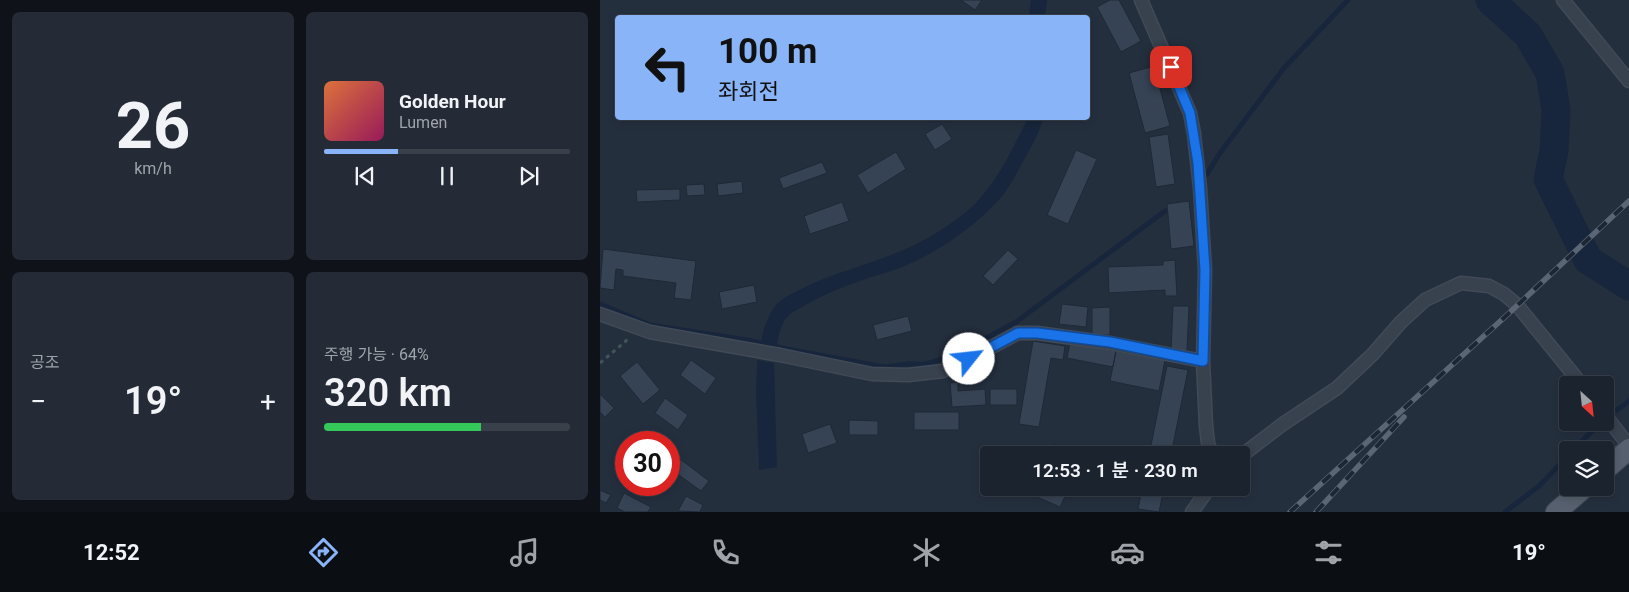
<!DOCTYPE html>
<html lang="ko">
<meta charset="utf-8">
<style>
:root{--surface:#1b232e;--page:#242b36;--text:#f1f3f6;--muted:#a0a4aa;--line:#39404a;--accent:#8ab4f8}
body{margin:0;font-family:Roboto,"Noto Sans KR",sans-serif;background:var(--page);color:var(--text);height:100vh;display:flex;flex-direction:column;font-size:19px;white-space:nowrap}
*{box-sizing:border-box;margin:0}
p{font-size:16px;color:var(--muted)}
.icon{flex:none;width:28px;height:28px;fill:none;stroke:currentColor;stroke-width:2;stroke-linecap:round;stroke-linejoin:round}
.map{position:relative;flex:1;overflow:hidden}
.drawer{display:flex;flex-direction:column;gap:12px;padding:12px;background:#0f1319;width:600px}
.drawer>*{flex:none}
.banner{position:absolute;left:15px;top:15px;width:475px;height:105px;border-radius:5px;box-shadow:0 2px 8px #0003,0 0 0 1px var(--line);background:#8ab4f8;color:#111;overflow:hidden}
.needle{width:32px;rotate:153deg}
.tools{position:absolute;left:959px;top:376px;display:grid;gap:10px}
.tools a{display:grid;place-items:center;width:55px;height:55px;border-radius:5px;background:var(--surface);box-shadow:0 2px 8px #0003,0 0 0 1px var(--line);font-size:25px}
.speed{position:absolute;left:15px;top:431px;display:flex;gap:10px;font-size:25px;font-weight:700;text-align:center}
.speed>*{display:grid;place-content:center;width:65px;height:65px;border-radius:50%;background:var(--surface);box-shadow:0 2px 8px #0003,0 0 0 1px var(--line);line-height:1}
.speed .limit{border:8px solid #d22;background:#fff;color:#111}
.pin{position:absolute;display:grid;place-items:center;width:42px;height:42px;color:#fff;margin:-21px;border-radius:10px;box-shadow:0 2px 8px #0006}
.me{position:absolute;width:55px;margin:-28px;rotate:61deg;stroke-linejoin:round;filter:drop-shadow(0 0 4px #0008)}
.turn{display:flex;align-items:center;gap:18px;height:105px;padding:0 20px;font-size:22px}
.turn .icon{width:65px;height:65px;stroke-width:2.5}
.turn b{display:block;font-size:35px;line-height:42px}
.big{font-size:38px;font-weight:600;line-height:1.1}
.drawer .tile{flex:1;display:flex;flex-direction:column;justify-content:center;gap:8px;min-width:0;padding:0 18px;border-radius:8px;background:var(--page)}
.drawer .dial{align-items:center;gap:0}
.dial b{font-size:65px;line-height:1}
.song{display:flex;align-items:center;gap:15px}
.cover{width:60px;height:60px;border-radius:8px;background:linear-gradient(135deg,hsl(20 70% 55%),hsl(330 70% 35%))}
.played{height:5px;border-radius:2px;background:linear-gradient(90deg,var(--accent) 30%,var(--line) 30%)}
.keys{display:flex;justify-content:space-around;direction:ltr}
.heat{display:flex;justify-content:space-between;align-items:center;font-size:28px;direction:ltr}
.charge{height:8px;border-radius:4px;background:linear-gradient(90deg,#34c759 64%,var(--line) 0)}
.drawer .tiles{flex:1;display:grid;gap:12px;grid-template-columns:repeat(2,1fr)}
.trip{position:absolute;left:380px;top:446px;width:270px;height:50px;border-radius:5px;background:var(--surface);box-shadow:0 2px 8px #0003,0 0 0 1px var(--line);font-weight:600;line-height:50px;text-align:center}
.tabs{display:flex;height:80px;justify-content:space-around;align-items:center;background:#0b0e12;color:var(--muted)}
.tabs .icon{width:35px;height:35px}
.tabs .current{color:var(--accent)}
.tabs b{font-size:22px;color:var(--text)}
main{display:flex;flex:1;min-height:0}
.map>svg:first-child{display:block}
</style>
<main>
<section class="drawer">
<div class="tiles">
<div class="tile dial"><b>26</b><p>km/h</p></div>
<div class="tile">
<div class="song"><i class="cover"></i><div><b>Golden Hour</b><p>Lumen</p></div></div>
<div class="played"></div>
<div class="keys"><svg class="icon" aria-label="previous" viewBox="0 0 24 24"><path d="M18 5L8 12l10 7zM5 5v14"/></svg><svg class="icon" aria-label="pause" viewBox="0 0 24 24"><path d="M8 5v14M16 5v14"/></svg><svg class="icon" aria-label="next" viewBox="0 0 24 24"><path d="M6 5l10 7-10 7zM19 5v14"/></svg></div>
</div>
<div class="tile"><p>공조</p>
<div class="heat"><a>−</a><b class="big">19°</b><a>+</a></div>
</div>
<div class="tile"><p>주행 가능 · 64%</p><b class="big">320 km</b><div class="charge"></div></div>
</div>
</section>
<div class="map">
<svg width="1029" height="512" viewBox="0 0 1029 512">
<rect width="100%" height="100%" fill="#242f3e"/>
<!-- water -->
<path fill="#17263c" d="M 431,0 L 447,0 L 445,17 L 429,17 Z
M 428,118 L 443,118 C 440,131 433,144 426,156 C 419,169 412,183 403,195 C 377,226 332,257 294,270 C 265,279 236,288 209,303 C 203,307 195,310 189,315 C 180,324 178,338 176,350 L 160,347 C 162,333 167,316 176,305 C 183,297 196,292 205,287 C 232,274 256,268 283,258 C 312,248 342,232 366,212 C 395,188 411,151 428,118 Z
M 157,360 L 174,363 L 177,467 L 159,470 L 156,395 Z"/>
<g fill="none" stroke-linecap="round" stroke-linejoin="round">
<!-- stream -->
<path stroke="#17263c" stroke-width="5" d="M 607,174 L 620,153 L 684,68 L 748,0
M 0,304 L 50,325 L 147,340 L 182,348 L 284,367 L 307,364 L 326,364 L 355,355 L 416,322 L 565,211
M 1017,410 L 1029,401
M 973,450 L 1001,422
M 905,512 L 939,486 L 968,456"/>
<!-- river -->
<path stroke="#17263c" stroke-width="29" d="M 890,0 L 928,35 L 950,73 L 956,110 L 954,151 L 948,179 L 988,260 L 1029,286"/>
</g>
<!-- building -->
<path fill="#364354" stroke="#1f2835" d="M 361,0 L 382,0 L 375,10 Z
M 510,0 L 519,0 L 541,41 L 521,52 L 497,7 Z
M 554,66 L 570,126 L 545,133 L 529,73 Z
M 342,124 L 352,139 L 335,150 L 325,134 Z
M 568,134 L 575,184 L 556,187 L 549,137 Z
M 476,150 L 497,159 L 468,224 L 447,215 Z
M 296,152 L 306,169 L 268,193 L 257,175 Z
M 222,162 L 227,173 L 183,189 L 179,178 Z
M 142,181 L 143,193 L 118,196 L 117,184 Z
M 104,184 L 105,195 L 87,196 L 86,185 Z
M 80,189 L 80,200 L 37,202 L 36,190 Z
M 589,201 L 594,246 L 571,249 L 567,204 Z
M 242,202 L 249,221 L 210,234 L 204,216 Z
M 3,249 L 96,261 L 91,300 L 74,298 L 76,283 L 23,276 L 23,270 L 16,269 L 14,290 L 0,288 Z
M 408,250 L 418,259 L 393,285 L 383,276 Z
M 575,260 L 577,296 L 565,296 L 565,290 L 509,293 L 508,267 L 563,265 L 563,261 Z
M 154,285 L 157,302 L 122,309 L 119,292 Z
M 462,304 L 488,307 L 486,327 L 459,324 Z
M 573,306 L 589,306 L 587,351 L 571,350 Z
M 510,307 L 510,335 L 492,335 L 492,308 Z
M 308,316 L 312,331 L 277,340 L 273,325 Z
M 433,341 L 465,346 L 463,360 L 451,358 L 439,427 L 419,424 Z
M 470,342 L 516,351 L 513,367 L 467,358 Z
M 516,351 L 565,360 L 559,391 L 510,381 Z
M 91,360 L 116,378 L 105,394 L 80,375 Z
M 37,362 L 60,390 L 43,404 L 20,376 Z
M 567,366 L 588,370 L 571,455 L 549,455 Z
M 358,382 L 358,391 L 385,389 L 386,405 L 352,407 L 350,383 Z
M 390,389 L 417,389 L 417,405 L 390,405 Z
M 0,394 L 14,408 L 5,417 L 0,412 Z
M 65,398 L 88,415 L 78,430 L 55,413 Z
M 314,412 L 359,412 L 359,430 L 314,430 Z
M 249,420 L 278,421 L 278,435 L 249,435 Z
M 230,424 L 237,443 L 208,453 L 202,434 Z
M 453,444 L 477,455 L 448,455 Z
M 80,459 L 109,481 L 101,491 L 72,470 Z
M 433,488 L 469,488 L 460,507 L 430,494 Z
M 542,488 L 564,488 L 559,512 L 538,509 Z
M 0,490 L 11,495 L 6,503 L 0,500 Z
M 24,493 L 51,507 L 48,512 L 25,512 L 17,508 Z
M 86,496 L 103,505 L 100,512 L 78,511 Z"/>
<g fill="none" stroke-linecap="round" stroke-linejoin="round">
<!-- street casing -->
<g stroke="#414a57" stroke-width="15">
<path id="street" d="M 541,0 L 590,113 L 594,134 L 600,188 L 605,270 L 603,361 L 606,426 L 608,443 L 612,455
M 963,0 L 1029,81
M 0,314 L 50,332 L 180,355 L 272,374 L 308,375 L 343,371 L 369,359 L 418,333 L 437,333 L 510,343 L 603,361
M 1005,415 L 1029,446
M 641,456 L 683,424 L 737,388 L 773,354 L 801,322 L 825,300 L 861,283 L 889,286 L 904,294 L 917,305 L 982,385
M 592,512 L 609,488"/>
</g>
<!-- primary casing -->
<g stroke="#414a57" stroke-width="22">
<path id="primary" d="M 1005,470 L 1029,449
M 956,512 L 984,488"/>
</g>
<!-- path -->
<path stroke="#3f5557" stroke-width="3" stroke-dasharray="4 4" stroke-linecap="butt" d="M 0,363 L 26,341 L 28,337"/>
<!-- street -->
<use href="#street" stroke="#38414e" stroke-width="12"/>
<!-- primary -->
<use href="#primary" stroke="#56606e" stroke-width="20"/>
<!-- rail casing -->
<g stroke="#5a6575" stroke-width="5.5">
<path id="rail" d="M 690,512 L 907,315 L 1029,201
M 716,512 L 804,417"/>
</g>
<!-- rail -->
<use href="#rail" stroke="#1d2633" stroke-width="4" stroke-dasharray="11" stroke-linecap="butt"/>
</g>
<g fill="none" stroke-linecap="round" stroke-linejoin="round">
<!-- route casing -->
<g stroke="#114b97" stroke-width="12">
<path id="route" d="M 369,359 L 418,333 L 437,333 L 510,342 L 603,361 L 605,270 L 598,163 L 590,113 L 571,67"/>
</g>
<!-- route -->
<use href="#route" stroke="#1a73e8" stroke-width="9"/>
</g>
</svg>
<div class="tools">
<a><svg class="needle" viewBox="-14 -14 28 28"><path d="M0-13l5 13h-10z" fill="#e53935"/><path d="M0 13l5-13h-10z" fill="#a0a4aa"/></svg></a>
<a><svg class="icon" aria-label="layers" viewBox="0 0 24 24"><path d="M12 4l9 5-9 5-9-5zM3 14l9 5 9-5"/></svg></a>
</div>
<div class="speed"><div class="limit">30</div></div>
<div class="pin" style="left:571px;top:67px;background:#d93025"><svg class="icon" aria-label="arrive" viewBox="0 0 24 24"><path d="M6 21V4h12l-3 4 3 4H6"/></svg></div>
<svg class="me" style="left:369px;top:359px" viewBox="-20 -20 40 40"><circle r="19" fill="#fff"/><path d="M0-13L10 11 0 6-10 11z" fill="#1a73e8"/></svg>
<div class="trip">12:53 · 1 분 · 230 m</div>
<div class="banner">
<div class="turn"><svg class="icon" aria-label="left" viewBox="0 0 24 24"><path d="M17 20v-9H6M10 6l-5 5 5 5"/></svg><div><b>100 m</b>좌회전</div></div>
</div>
</div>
</main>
<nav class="tabs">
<b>12:52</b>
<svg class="icon current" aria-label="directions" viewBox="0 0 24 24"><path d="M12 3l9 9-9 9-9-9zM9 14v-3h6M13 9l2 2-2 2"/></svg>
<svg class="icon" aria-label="music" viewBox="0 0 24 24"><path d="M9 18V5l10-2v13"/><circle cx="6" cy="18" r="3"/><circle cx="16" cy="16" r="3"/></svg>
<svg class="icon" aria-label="phone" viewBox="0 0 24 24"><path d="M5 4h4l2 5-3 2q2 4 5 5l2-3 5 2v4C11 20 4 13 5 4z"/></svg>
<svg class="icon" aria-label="climate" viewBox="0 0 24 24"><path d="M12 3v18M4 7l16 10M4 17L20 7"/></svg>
<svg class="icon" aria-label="car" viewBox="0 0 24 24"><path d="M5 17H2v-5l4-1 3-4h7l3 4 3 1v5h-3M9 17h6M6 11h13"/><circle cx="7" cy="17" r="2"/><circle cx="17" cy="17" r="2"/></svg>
<svg class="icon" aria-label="filters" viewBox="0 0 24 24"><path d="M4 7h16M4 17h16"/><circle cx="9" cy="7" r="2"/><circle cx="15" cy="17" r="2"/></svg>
<b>19°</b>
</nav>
